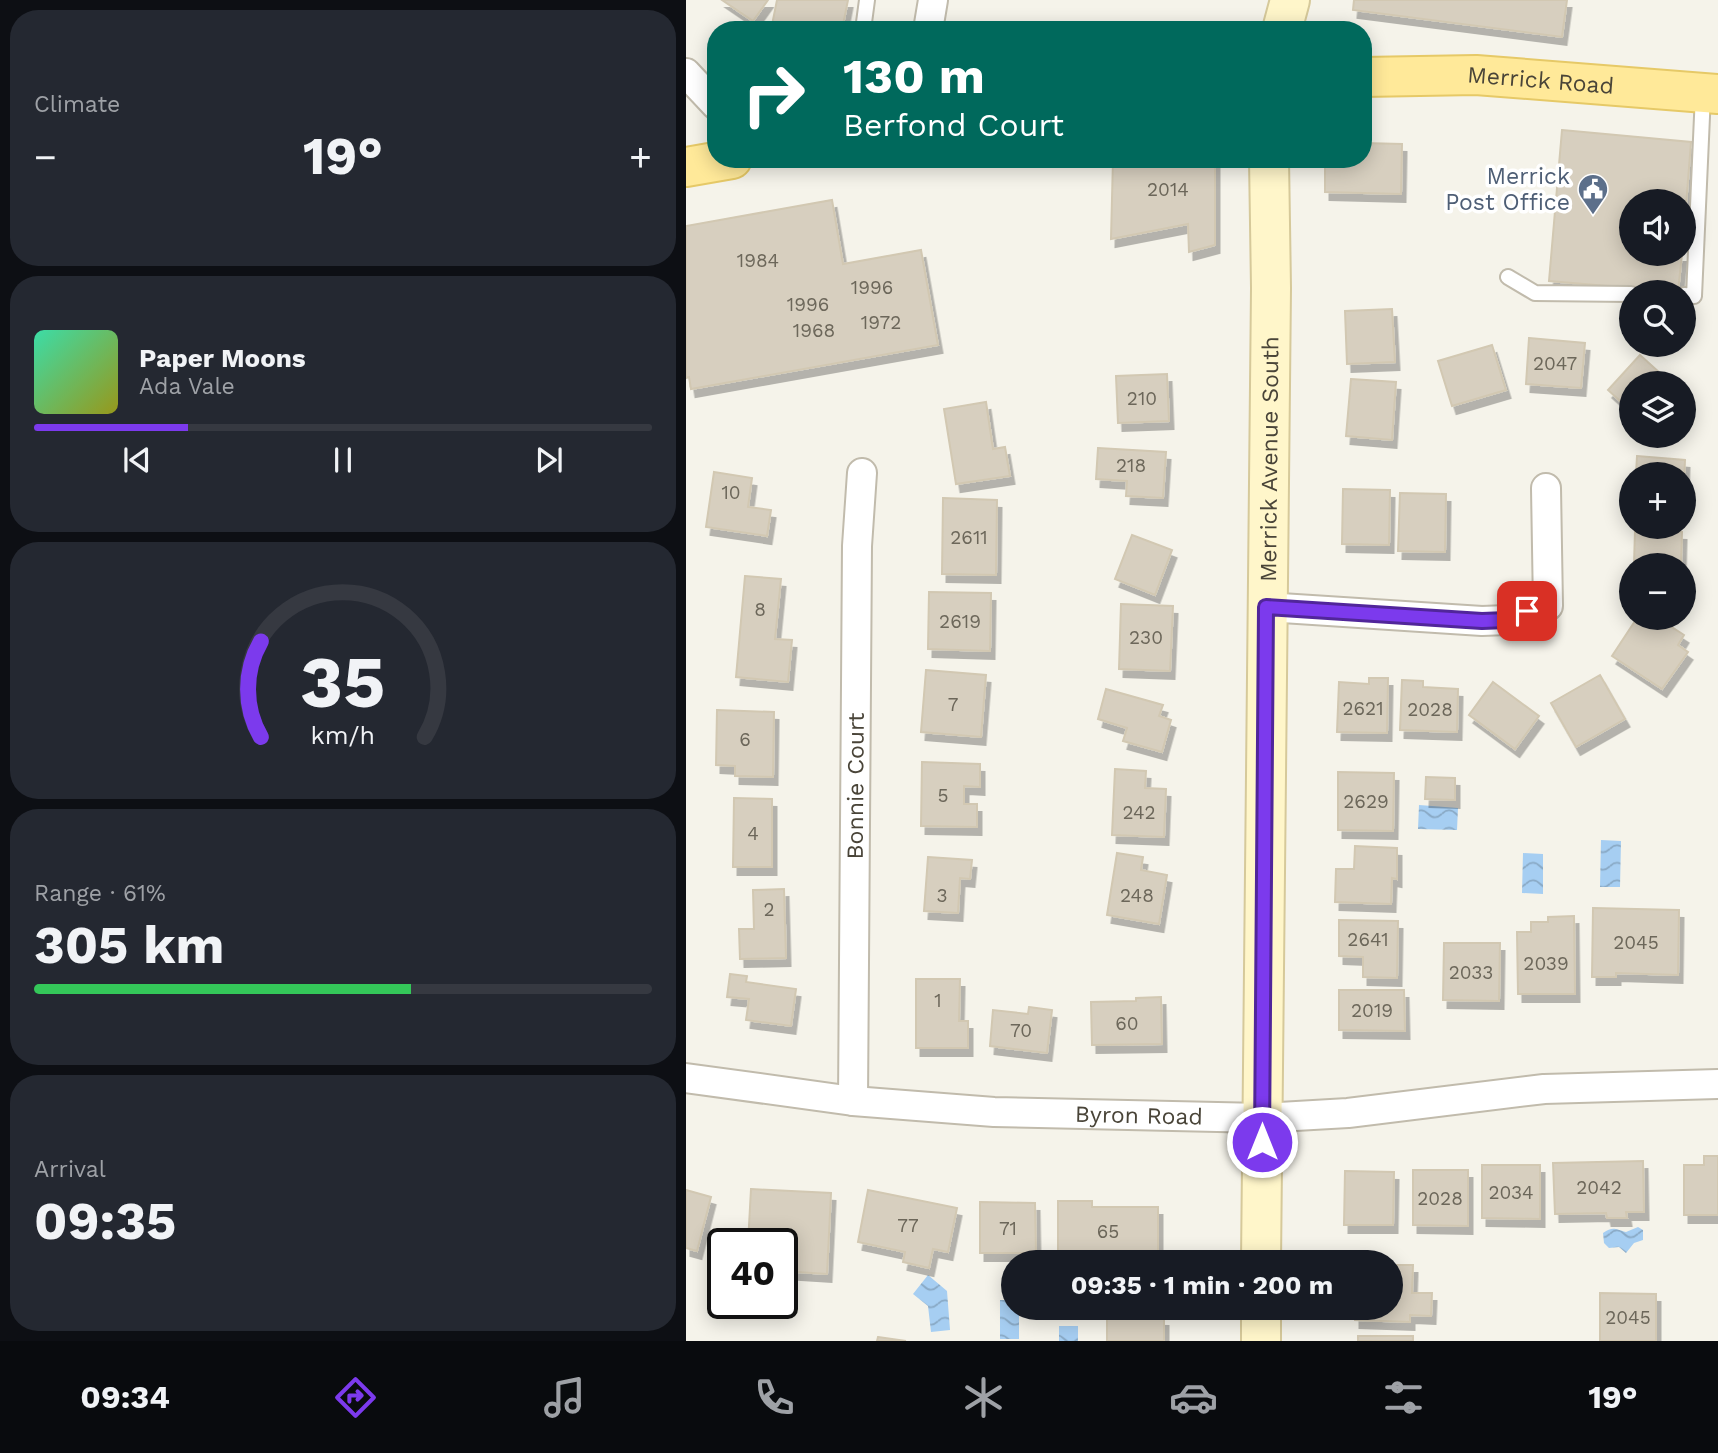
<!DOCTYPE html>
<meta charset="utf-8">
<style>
:root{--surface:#171b24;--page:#242831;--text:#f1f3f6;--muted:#9ea1a6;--line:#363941;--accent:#7c3aed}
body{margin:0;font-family:"Work Sans",sans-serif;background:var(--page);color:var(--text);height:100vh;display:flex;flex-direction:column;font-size:26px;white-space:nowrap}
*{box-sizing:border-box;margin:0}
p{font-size:23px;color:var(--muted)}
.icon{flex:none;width:38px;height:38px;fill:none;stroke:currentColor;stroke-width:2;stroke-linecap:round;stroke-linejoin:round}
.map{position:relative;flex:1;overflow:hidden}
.details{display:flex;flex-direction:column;gap:10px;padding:10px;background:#0d0f14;width:686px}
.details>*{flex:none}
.guide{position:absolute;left:21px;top:21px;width:665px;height:147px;border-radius:28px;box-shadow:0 4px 18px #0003;background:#00695c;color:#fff;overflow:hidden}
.buttons{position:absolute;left:933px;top:189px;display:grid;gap:14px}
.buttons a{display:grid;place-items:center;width:77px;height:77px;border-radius:50%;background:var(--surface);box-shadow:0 4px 18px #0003;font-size:35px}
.speed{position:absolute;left:21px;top:1228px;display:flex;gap:14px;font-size:35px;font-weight:700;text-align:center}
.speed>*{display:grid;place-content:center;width:91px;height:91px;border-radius:50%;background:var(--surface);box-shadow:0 4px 18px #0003;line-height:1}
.speed .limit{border:4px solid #111;border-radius:10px;background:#fff;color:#111}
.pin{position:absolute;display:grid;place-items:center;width:60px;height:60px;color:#fff;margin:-30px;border-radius:14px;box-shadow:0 4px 10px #0006}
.me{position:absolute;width:77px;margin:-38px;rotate:0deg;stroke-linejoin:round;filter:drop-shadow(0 0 5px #0008)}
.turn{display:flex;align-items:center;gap:24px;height:147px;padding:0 21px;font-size:32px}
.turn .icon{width:91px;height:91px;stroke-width:2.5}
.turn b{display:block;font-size:49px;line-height:60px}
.big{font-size:52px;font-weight:700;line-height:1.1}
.details .tile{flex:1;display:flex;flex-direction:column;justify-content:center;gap:10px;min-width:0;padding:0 24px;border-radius:28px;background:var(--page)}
.details .dial{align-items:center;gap:0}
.dial svg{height:182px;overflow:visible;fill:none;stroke:var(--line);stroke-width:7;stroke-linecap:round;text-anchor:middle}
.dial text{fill:var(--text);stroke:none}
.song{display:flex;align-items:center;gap:21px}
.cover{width:84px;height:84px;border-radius:10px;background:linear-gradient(135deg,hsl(160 70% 55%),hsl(60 70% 35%))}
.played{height:7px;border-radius:4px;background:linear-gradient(90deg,var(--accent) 25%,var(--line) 25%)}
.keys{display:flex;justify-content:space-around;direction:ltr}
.heat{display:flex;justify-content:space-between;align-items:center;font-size:38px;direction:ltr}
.charge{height:10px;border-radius:5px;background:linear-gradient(90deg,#34c759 61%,var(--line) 0)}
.trip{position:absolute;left:315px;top:1250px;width:402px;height:70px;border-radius:35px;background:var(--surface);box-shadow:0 4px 18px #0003;font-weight:700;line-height:70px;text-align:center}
.tab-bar{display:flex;height:112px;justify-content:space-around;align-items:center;background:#090b0e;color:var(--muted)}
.tab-bar .icon{width:49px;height:49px}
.tab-bar .active{color:var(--accent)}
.tab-bar b{font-size:32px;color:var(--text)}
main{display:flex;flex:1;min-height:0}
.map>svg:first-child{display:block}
</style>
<main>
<section class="details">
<div class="tile"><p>Climate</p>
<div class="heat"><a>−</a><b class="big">19°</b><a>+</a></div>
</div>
<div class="tile">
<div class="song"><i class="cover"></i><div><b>Paper Moons</b><p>Ada Vale</p></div></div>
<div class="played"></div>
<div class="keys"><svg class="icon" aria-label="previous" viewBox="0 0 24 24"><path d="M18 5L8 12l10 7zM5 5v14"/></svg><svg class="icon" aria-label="pause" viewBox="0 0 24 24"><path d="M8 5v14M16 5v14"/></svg><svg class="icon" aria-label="next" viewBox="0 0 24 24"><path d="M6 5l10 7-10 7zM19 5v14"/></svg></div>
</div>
<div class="tile dial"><svg viewBox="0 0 100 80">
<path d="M14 69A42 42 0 1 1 86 69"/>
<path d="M14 69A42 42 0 0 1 14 27" stroke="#7c3aed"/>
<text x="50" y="56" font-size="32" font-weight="700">35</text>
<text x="50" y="72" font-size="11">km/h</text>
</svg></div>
<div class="tile"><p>Range · 61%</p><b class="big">305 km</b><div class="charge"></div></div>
<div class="tile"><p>Arrival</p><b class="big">09:35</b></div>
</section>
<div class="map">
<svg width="1032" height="1341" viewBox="0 0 1032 1341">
<defs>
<pattern id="water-waves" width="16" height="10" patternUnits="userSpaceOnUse" patternTransform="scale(1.75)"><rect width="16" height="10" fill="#a6cef2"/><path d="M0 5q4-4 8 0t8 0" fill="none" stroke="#89a9c5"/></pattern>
<filter id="shadow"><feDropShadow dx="4.5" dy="8" stdDeviation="0" flood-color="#0004"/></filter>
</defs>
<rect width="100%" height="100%" fill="#f5f3ea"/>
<!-- water -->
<path fill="url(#water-waves)" d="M 733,805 L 772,808 L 771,830 L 732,829 Z
M 915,840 L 935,841 L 934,887 L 914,887 Z
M 837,853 L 857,854 L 857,894 L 836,893 Z
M 952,1227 L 957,1230 L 957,1240 L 948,1243 L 940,1253 L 933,1247 L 923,1248 L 918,1243 L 917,1233 C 927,1226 929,1229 940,1232 Z
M 242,1275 L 261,1291 L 264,1330 L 245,1332 L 242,1306 L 227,1294 Z
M 314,1300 L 327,1300 L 327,1307 L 333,1307 L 333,1339 L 314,1339 Z
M 373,1326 L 392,1326 L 392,1341 L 373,1341 Z"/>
<!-- building -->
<path fill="#d7cfbf" stroke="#d2c8b2" stroke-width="2" filter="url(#shadow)" d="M 36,0 L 82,0 L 67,21 Z
M 91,0 L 162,0 L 156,30 L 85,30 Z
M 668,0 L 881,0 L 876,37 L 667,10 Z
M 876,130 L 1005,142 L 998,231 L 998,201 L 945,201 L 945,254 L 996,254 L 992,292 L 863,281 Z
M 677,143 L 716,144 L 715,194 L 639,192 L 639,159 L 677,159 Z
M 427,159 L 529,159 L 529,245 L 503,252 L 502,224 L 425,239 Z
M 146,200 L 157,264 L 235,250 L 252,345 L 5,389 L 3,377 L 0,378 L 0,226 Z
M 706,309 L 709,362 L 661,364 L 659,311 Z
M 843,338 L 899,343 L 895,388 L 840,384 Z
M 806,345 L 820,390 L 766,406 L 752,361 Z
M 954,355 L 985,383 L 945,383 L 945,411 L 922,390 Z
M 481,374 L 483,421 L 432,423 L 430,376 Z
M 665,379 L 710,382 L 706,440 L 660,436 Z
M 300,402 L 307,449 L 319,447 L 324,476 L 270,484 L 258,409 Z
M 412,448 L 480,452 L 477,498 L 440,496 L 441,481 L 410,479 Z
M 951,456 L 999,460 L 998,482 L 998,474 L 950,474 Z
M 28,472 L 66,478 L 62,507 L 85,510 L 81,536 L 20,527 Z
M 657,489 L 704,490 L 703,545 L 656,544 Z
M 714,493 L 760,494 L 759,552 L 712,551 Z
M 257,498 L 311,500 L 310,575 L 256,574 Z
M 949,530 L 996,532 L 995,565 L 948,565 Z
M 446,535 L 486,550 L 469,595 L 429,579 Z
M 59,576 L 95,579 L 89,639 L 106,640 L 102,682 L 50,677 Z
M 243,592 L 305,593 L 304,651 L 242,649 Z
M 435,604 L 487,606 L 484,671 L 433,669 Z
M 951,618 L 972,618 L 998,635 L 992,645 L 1002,652 L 976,689 L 926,656 Z
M 240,670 L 300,675 L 295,737 L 235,732 Z
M 914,675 L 939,719 L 890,747 L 865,703 Z
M 683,678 L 702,678 L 701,733 L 651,732 L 653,682 L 683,684 Z
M 716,680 L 737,681 L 737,687 L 772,689 L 771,732 L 714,730 Z
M 807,682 L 853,716 L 829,749 L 783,715 Z
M 420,689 L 477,705 L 473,716 L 485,720 L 476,752 L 437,741 L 441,728 L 412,719 Z
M 31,710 L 88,712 L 87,777 L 49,776 L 49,766 L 30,765 Z
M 236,762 L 294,764 L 294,787 L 278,786 L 278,804 L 291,804 L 291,827 L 235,826 Z
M 429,769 L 460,771 L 459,788 L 480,789 L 478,837 L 426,835 Z
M 652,772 L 708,773 L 707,831 L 652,830 Z
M 740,777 L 769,778 L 769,800 L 739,799 Z
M 48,798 L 86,799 L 86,867 L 47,867 Z
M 669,846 L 711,848 L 711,879 L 706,878 L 705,904 L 649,902 L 650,869 L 668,869 Z
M 431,853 L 457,857 L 455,870 L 481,875 L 473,924 L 421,915 Z
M 242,857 L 286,860 L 284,879 L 274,878 L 272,913 L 238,911 Z
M 98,889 L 100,958 L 54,959 L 53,929 L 68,929 L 67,890 Z
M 907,908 L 993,910 L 992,975 L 930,973 L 930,977 L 906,977 Z
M 888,916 L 889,994 L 832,994 L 831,932 L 845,932 L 845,922 L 862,922 L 862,917 Z
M 653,920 L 712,921 L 711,978 L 677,977 L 677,957 L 653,956 Z
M 758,943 L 814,943 L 813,1001 L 757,1000 Z
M 44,974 L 61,976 L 60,982 L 110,989 L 105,1026 L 60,1020 L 63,999 L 41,997 Z
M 230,979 L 274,979 L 273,1021 L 282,1021 L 282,1048 L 230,1048 Z
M 653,990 L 718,990 L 719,1031 L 653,1030 Z
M 475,997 L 476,1044 L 406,1045 L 405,1002 L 450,1001 L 450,998 Z
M 343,1007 L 366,1010 L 361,1053 L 304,1046 L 307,1010 L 342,1014 Z
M 1018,1156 L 1032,1156 L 1032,1215 L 998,1215 L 998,1165 L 1018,1165 Z
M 957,1161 L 958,1212 L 940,1212 L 941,1218 L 921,1218 L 920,1213 L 869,1214 L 867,1163 Z
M 796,1165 L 854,1165 L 854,1219 L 796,1218 Z
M 727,1170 L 782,1170 L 782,1226 L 727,1225 Z
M 659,1171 L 708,1172 L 707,1225 L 658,1225 Z
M 65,1189 L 145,1193 L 141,1274 L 96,1271 L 96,1244 L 62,1244 Z
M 0,1190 L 25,1197 L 11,1251 L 0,1248 Z
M 182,1190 L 271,1208 L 262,1252 L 247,1249 L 243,1268 L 217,1262 L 219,1252 L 172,1242 Z
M 372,1201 L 406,1201 L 406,1207 L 472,1207 L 472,1262 L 443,1262 L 443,1256 L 414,1256 L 414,1259 L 392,1258 L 392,1262 L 372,1262 Z
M 294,1202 L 349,1203 L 350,1253 L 294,1253 Z
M 705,1265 L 727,1265 L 726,1293 L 746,1293 L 745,1316 L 724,1315 L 724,1322 L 669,1320 L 669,1307 L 705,1307 Z
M 914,1293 L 970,1294 L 970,1341 L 914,1341 Z
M 421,1317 L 478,1318 L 478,1341 L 421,1341 Z
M 672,1336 L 727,1336 L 727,1341 L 672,1341 Z
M 192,1337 L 220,1341 L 191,1341 Z"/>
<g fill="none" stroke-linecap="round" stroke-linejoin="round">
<!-- lane casing -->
<g stroke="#c1bbac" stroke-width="18">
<path id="lane" d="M 177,30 L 181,0
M 822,277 L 849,293 L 945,294
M 998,295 L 1008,296 L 1017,94"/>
</g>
<!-- street casing -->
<g stroke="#c1bbac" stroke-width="32">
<g id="street">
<path d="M 242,30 L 247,0"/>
<path d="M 0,73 L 30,105"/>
<path d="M 580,607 L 796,621 L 821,620 L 841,611 L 862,606 L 860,488"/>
<path id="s1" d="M 0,1078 L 167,1101 L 308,1112 L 576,1118 L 662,1113 L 858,1089 L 1032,1084"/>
<path id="s2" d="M 167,1101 L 171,546 L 176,473"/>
</g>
</g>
<!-- secondary casing -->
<g stroke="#d6c99a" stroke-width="42">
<g id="secondary">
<path d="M 596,30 L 604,0"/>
<path id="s3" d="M 575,1262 L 585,288 L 583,159"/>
<path d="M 575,1341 L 575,1307"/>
</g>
</g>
<!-- primary casing -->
<g stroke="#e6c967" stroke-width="42">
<g id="primary">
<path id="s4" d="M 677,77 L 790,75 L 1032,94"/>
<path d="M 0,167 L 46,159"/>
</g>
</g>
<!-- lane -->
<use href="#lane" stroke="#fff" stroke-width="14"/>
<!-- street -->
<use href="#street" stroke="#fff" stroke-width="28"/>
<!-- secondary -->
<use href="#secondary" stroke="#fff6ca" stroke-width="38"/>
<!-- primary -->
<use href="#primary" stroke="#ffe999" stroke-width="38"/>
</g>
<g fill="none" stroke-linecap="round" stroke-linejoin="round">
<!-- route casing -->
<g stroke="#51269a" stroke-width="18">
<path id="route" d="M 576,1142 L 580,607 L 796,621 L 821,620 L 841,611"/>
</g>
<!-- route -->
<use href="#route" stroke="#7c3aed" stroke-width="12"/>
</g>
<!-- icons -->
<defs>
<g id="civic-pin" transform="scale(1.575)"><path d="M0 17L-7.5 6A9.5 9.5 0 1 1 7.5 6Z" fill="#5c6f8a" stroke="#fff"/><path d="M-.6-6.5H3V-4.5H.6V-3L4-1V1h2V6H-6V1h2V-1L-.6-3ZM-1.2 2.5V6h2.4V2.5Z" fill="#fff"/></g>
</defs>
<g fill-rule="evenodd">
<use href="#civic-pin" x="907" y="189"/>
</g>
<g text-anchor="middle" stroke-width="7" stroke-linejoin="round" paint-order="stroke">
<!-- number labels -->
<g font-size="19" fill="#6c675a">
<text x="482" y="196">2014</text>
<text x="72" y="267">1984</text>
<text x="186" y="294">1996</text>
<text x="122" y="311">1996</text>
<text x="195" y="329">1972</text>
<text x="128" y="337">1968</text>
<text x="869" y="370">2047</text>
<text x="456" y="405">210</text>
<text x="445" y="472">218</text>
<text x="45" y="499">10</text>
<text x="283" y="544">2611</text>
<text x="74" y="616">8</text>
<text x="274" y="628">2619</text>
<text x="460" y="644">230</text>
<text x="267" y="711">7</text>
<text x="677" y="715">2621</text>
<text x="744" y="716">2028</text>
<text x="59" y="746">6</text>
<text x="257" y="802">5</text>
<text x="680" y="808">2629</text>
<text x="453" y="819">242</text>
<text x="67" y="840">4</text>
<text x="256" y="902">3</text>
<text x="451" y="902">248</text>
<text x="83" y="916">2</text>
<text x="682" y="946">2641</text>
<text x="950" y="949">2045</text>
<text x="860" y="970">2039</text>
<text x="785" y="979">2033</text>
<text x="252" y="1007">1</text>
<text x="686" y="1017">2019</text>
<text x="441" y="1030">60</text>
<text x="335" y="1037">70</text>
<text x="913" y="1194">2042</text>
<text x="825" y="1199">2034</text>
<text x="754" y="1205">2028</text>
<text x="222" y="1232">77</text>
<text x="322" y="1235">71</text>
<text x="422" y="1238">65</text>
<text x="942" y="1324">2045</text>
</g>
<!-- street labels -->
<g font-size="23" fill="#494438" stroke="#fff">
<text dy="8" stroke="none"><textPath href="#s4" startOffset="178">Merrick Road</textPath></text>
<text dy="8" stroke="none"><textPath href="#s3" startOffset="803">Merrick Avenue South</textPath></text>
<text dy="8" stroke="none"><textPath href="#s2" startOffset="315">Bonnie Court</textPath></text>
<text dy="8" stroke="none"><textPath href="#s1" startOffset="455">Byron Road</textPath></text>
</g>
<!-- service labels -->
<g font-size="23" fill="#4e5e75" stroke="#fff" text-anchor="end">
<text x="884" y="184">Merrick<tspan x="884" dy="26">Post Office</tspan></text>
</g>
</g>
</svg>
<div class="buttons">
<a><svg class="icon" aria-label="sound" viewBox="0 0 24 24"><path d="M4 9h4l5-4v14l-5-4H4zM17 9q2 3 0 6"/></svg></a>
<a><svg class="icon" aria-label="search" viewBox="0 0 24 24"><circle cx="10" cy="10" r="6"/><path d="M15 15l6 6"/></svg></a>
<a><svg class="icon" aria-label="layers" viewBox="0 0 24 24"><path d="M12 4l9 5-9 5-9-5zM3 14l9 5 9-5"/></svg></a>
<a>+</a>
<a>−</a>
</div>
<div class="speed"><div class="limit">40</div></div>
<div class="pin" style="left:841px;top:611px;background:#d93025"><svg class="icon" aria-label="arrive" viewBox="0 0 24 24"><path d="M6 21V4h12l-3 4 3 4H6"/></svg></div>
<svg class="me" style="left:576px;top:1142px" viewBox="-20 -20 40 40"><circle r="17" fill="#7c3aed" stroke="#fff" stroke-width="3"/><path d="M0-11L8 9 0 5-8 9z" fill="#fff"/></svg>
<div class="trip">09:35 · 1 min · 200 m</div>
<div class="guide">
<div class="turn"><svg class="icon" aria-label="right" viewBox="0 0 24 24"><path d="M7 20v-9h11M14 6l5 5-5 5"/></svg><div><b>130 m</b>Berfond Court</div></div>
</div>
</div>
</main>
<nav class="tab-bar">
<b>09:34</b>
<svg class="icon active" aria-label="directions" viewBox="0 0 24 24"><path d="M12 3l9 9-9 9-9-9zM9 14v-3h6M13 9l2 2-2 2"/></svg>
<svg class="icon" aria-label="music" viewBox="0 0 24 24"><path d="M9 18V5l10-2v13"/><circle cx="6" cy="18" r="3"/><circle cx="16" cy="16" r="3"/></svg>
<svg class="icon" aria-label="phone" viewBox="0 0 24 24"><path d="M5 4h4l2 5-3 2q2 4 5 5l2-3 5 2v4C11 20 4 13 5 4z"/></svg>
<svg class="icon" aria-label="climate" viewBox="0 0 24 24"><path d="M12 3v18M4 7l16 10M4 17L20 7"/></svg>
<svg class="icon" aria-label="car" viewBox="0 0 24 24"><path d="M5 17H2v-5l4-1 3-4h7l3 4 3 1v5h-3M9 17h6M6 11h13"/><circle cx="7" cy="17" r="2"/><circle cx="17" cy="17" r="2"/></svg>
<svg class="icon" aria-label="filters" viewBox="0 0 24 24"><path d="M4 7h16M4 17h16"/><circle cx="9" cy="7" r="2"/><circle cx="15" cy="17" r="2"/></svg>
<b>19°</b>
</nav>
